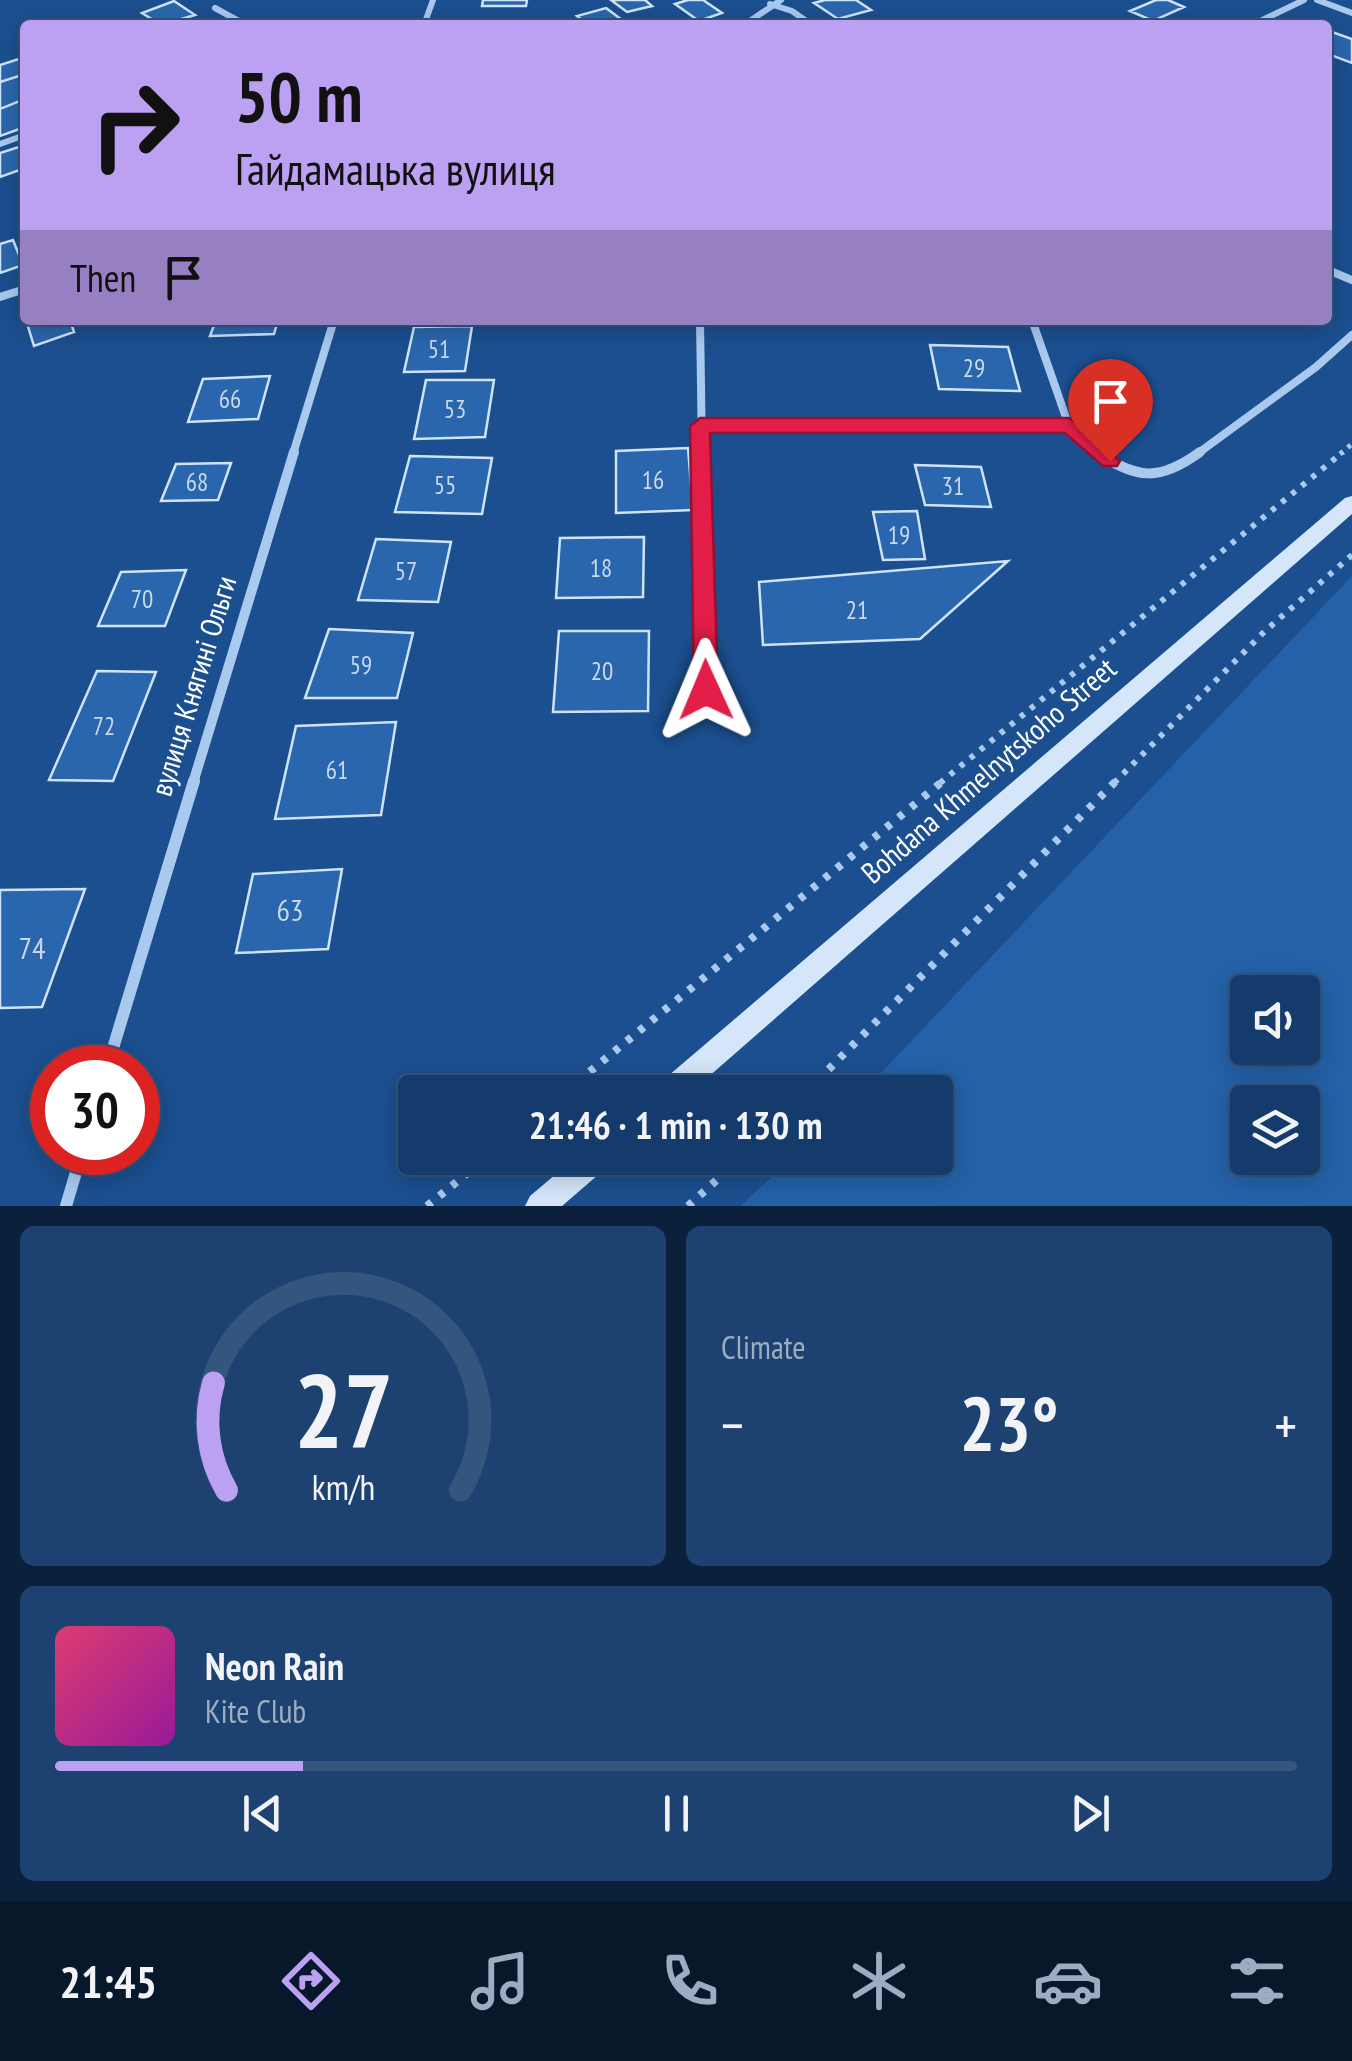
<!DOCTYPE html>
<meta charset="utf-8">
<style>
:root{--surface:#143b6b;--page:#1d4271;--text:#f1f3f6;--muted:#9dadc1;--line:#33557e;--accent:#bca0f2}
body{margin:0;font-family:"PT Sans Narrow",sans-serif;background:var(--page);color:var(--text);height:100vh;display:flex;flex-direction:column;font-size:38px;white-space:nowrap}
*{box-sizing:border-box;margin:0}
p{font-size:32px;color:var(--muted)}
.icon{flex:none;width:55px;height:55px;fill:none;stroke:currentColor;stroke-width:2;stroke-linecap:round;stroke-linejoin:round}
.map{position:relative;height:1206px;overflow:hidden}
.sheet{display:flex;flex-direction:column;gap:20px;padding:20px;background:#0b203b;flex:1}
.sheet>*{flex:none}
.guide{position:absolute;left:20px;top:20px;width:1312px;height:305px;border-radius:10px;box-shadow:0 5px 25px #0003,0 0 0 2px var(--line);background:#bca0f2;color:#111;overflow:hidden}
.controls{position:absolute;left:1230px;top:975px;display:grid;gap:20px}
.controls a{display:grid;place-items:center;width:90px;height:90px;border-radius:10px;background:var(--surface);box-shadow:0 5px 25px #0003,0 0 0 2px var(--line);font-size:50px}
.speed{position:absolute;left:30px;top:1045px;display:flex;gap:20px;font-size:50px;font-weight:700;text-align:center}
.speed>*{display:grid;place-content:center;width:130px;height:130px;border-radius:50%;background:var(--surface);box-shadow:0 5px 25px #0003,0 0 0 2px var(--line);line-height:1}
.speed .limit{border:15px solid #d22;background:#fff;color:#111}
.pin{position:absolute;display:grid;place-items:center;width:85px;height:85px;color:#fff;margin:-102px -42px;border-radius:50% 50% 50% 0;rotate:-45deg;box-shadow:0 0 10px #0007}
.pin .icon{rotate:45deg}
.me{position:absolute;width:110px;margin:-55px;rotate:359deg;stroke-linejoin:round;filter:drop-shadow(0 0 8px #0008)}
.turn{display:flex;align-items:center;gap:35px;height:210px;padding:0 50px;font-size:45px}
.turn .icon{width:130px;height:130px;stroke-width:2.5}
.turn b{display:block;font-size:70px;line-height:85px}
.then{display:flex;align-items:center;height:95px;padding:0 50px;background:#0003;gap:20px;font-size:38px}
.big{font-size:75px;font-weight:700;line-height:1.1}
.sheet .tile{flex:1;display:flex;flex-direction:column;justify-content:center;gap:15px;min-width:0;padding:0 35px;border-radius:15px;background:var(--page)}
.sheet .dial{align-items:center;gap:0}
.dial svg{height:260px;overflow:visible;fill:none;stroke:var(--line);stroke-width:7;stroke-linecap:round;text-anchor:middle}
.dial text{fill:var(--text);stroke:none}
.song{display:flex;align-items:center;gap:30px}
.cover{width:120px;height:120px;border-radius:15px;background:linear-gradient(135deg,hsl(340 70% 55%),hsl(300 70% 35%))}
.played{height:10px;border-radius:5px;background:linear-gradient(90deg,var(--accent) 20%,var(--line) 20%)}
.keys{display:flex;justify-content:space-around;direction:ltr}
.heat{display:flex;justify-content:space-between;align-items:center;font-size:55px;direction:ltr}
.sheet .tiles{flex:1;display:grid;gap:20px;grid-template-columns:1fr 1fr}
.tile:last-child{grid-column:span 2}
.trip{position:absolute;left:398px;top:1075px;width:555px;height:100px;border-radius:10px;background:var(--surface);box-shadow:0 5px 25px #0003,0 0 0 2px var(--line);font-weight:700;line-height:100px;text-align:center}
.dock{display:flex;height:160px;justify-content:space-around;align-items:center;background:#08182b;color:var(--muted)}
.dock .icon{width:70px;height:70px}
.dock .active{color:var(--accent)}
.dock b{font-size:45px;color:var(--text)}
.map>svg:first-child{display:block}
</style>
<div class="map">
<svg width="1352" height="1206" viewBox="0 0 1352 1206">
<rect width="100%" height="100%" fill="#1b4f8f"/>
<!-- green -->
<path fill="#2461a8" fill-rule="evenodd" d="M 1352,576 L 1352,1206 L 740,1206 L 793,1158 L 935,1158 L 935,1092 L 863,1092 ZM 1248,992 L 1302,992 L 1302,1048 L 1248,1048 ZM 1248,1102 L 1302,1102 L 1302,1158 L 1248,1158 Z"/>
<!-- building -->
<path fill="#2a66ad" stroke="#cfe3fa" stroke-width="2.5" d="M 483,0 L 527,0 L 526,6 L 482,6 Z
M 611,0 L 645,0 L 652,6 L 627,12 Z
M 688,0 L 703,0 L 722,13 L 699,21 L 675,4 Z
M 825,0 L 856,0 L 871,10 L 838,19 L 814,3 Z
M 1156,0 L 1168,0 L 1184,7 L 1153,21 L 1130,11 Z
M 174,1 L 195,15 L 161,25 L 142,13 Z
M 606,8 L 626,23 L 588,25 L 577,16 Z
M 1332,32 L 1352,39 L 1352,63 L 1328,54 L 1328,35 Z
M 25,57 L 25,127 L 0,136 L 0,65 Z
M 25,74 L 25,99 L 0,109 L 0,82 Z
M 25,145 L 25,168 L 0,177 L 0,153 Z
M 13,240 L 23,265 L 0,273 L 0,244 Z
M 26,320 L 70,320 L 74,332 L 34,346 Z
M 216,320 L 278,320 L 274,334 L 210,336 Z
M 937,320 L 1007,320 L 1008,324 L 938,323 Z
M 472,326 L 465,371 L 404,372 L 414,327 Z
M 930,345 L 1008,347 L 1020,391 L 939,389 Z
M 270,376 L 258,419 L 188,422 L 203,379 Z
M 426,380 L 494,380 L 485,437 L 414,439 Z
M 688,448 L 693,510 L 616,513 L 616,451 Z
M 410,456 L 492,458 L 482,514 L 395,512 Z
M 231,463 L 218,500 L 161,501 L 176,464 Z
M 915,465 L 981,467 L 991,507 L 925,505 Z
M 917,511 L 925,559 L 883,560 L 873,512 Z
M 644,537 L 643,597 L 556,598 L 560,538 Z
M 376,539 L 451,542 L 438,602 L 358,600 Z
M 1008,561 L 920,639 L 763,645 L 759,582 Z
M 186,570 L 165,626 L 98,626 L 121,572 Z
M 329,629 L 413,633 L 397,698 L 305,698 Z
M 559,631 L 649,631 L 648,711 L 553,712 Z
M 97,671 L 156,672 L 113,781 L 49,780 Z
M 396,722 L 381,815 L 275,819 L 296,726 Z
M 342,869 L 328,949 L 236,953 L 253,874 Z
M 85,889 L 42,1007 L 0,1008 L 0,890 Z"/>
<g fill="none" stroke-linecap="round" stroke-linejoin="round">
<!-- path-far2 -->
<path stroke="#a9c9ee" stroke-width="5" stroke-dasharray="4 6" stroke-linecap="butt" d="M 1340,454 L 1352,444"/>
<!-- path-far1 -->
<path stroke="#a9c9ee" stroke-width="6" stroke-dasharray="5 8" stroke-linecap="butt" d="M 940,783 L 1343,452
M 1114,783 L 1264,632 L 1352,555"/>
<!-- path -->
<path stroke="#a9c9ee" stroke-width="8" stroke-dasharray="6 10" stroke-linecap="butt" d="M 565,1092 L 943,781
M 806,1092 L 1116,781
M 427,1206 L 486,1158
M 688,1206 L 741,1158"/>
<!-- street-far3 -->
<path stroke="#a9c9ee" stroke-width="6" d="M 1317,0 L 1352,13
M 770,4 L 792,11 L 812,25
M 215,8 L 246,25
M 424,25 L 433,0
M 744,25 L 781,0
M 1252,25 L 1304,0
M 0,144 L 25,135"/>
<!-- street-far2 -->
<path stroke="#a9c9ee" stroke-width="8" d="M 1328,270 L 1352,280
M 0,297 L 25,289
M 700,320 L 702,454
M 1032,320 L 1069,426
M 700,425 L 1069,426 L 1100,454
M 293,454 L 334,320
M 1197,454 L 1316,367 L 1352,335"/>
<!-- street-far1 -->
<path stroke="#a9c9ee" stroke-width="10" d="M 702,452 L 706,691
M 1096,452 C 1137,479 1159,482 1200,452
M 193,783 L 294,452"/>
<!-- street -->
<path stroke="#a9c9ee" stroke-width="12" d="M 107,1068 L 194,781
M 66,1206 L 82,1152"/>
<!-- secondary -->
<path fill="#d6e6fa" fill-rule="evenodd" d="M 1352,496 L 1352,514 L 691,1092 L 657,1092 L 661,1082 L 1345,498 Z
M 575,1158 L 610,1158 L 606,1168 L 562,1206 L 525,1206 L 530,1196 Z"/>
</g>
<!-- route -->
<path fill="#e11d48" stroke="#92132f" stroke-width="2.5" d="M 700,418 L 1070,418 L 1120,461 L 1117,466 L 1103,466 L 1065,433 L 710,433 L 718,690 L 715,698 L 706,702 L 697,698 L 694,690 L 690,426 Z"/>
<g text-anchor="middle" stroke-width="10" stroke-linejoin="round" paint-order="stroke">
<!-- number labels -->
<g font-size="25" fill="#cad9ea">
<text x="439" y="358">51</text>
<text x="974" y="377">29</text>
<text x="230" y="408">66</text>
<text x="455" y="418">53</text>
<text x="653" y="489">16</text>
<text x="197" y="491">68</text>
<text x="445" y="494">55</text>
<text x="953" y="495">31</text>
<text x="899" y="544">19</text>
<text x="601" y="577">18</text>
<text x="406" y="580">57</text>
<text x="142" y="608">70</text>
<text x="857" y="619">21</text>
<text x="361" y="674">59</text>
<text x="602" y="680">20</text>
<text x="104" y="735">72</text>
<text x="337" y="779">61</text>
</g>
<!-- street labels -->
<g font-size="30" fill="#fff" stroke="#1b4f8f">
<text transform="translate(194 686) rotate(-73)" y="10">вулиця Княгині Ольги</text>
<text transform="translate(989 771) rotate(-41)" y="10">Bohdana Khmelnytskoho Street</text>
</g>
<!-- near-number labels -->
<g font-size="30" fill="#cad9ea">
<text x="290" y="921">63</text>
<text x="32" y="959">74</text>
</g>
</g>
</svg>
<div class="controls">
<a><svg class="icon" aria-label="sound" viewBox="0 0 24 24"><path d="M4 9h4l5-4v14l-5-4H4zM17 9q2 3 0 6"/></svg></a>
<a><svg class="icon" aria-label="layers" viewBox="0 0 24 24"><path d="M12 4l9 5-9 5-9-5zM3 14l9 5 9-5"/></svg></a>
</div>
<div class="speed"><div class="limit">30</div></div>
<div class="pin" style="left:1110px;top:461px;background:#d93025"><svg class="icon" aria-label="arrive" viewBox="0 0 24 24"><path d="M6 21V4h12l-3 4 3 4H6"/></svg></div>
<svg class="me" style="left:706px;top:690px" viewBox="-20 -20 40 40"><path d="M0-17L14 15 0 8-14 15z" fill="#e11d48" stroke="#fff" stroke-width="4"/></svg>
<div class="trip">21:46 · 1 min · 130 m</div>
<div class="guide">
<div class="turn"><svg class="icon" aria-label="right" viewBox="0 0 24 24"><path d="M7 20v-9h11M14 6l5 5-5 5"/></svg><div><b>50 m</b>Гайдамацька вулиця</div></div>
<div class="then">Then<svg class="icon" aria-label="arrive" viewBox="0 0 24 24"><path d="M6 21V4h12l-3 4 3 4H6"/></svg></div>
</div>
</div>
<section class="sheet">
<div class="tiles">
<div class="tile dial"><svg viewBox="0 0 100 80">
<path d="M14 69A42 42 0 1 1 86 69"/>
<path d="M14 69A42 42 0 0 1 10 36" stroke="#bca0f2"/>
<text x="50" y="56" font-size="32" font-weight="700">27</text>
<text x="50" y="72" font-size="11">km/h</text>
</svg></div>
<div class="tile"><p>Climate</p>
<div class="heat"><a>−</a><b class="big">23°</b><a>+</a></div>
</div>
<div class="tile">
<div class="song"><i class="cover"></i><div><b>Neon Rain</b><p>Kite Club</p></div></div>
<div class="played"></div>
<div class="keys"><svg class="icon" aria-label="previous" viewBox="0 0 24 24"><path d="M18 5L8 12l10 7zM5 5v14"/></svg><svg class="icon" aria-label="pause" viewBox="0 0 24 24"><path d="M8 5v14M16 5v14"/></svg><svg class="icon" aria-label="next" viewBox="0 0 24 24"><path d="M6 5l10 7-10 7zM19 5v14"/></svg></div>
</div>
</div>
</section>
<nav class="dock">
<b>21:45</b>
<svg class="icon active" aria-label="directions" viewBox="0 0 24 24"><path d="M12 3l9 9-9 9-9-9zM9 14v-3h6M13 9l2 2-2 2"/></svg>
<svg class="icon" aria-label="music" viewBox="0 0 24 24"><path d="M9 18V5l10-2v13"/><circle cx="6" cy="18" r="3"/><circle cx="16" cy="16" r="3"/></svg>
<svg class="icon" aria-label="phone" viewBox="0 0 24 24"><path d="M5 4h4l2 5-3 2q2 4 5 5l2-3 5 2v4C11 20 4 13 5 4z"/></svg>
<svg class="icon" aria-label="climate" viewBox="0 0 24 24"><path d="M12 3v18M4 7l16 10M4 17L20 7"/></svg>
<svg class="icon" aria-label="car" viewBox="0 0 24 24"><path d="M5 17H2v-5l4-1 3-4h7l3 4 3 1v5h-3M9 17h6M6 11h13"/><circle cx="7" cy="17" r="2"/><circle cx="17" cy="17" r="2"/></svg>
<svg class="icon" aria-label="filters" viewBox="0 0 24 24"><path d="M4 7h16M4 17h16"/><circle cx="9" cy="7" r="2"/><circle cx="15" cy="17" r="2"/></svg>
</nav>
